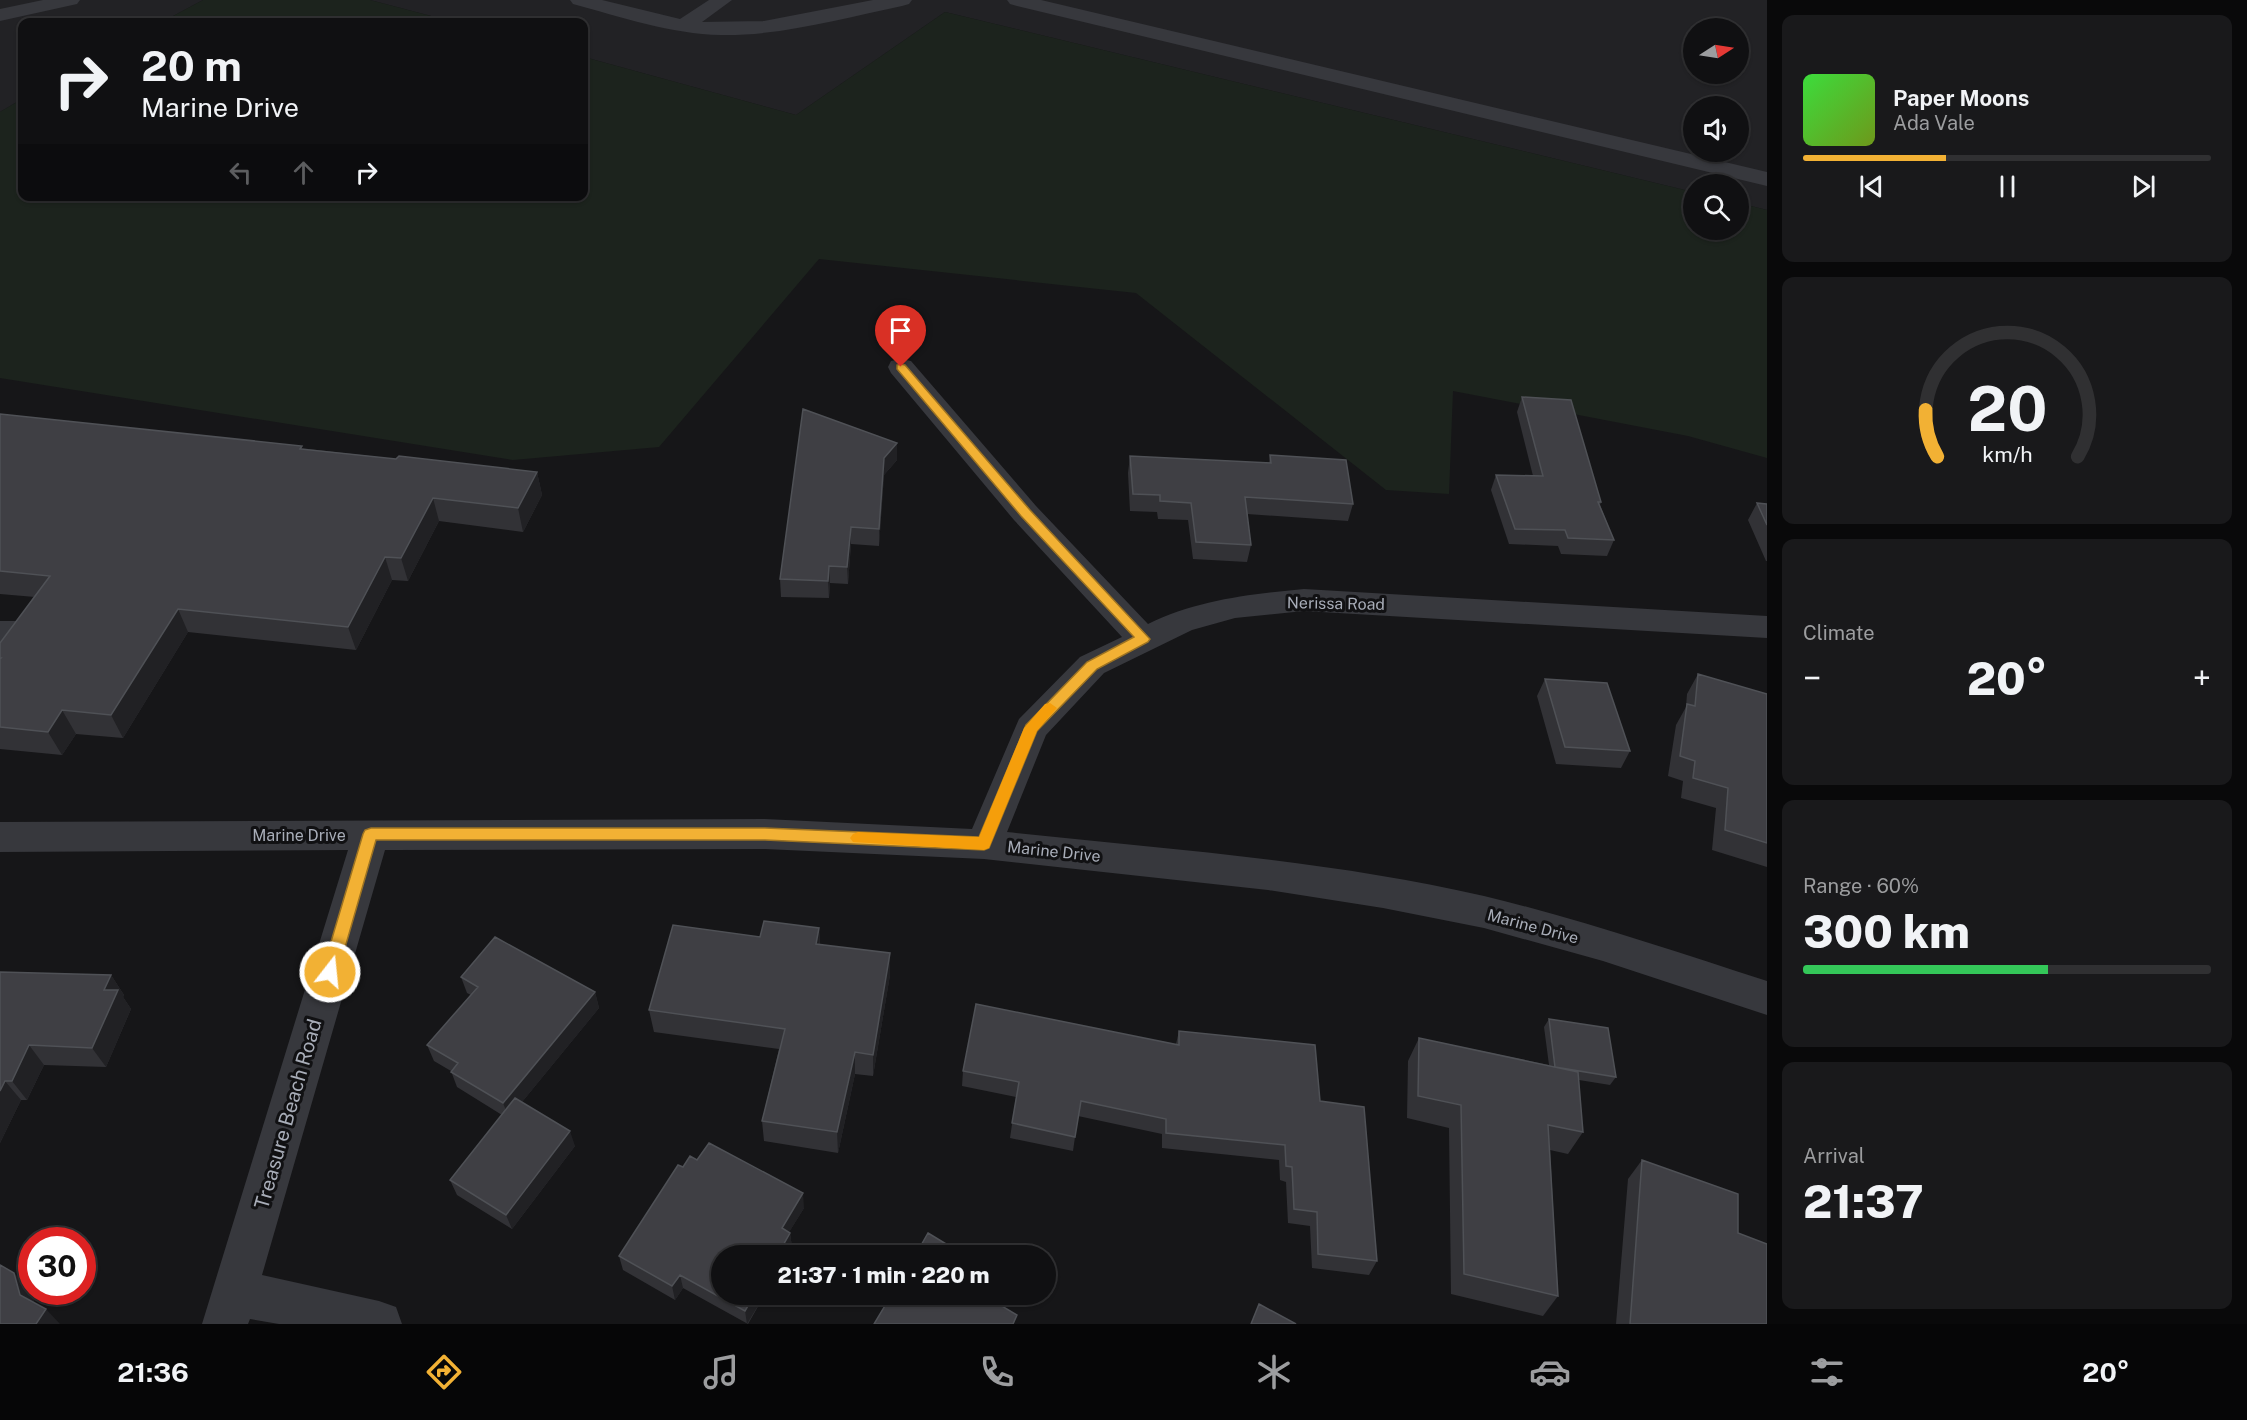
<!DOCTYPE html>
<meta charset="utf-8">
<style>
:root{--surface:#101012;--page:#19191b;--text:#f1f3f6;--muted:#9c9d9f;--line:#303032;--accent:#f2b134}
body{margin:0;font-family:"Public Sans",sans-serif;background:var(--page);color:var(--text);height:100vh;display:flex;flex-direction:column;font-size:22px;white-space:nowrap}
*{box-sizing:border-box;margin:0}
p{font-size:20px;color:var(--muted)}
.icon{flex:none;width:33px;height:33px;fill:none;stroke:currentColor;stroke-width:2;stroke-linecap:round;stroke-linejoin:round}
.map{position:relative;flex:1;overflow:hidden}
.drawer{display:flex;flex-direction:column;gap:15px;padding:15px;background:#09090a;width:480px}
.drawer>*{flex:none}
.top-card{position:absolute;left:18px;top:18px;width:570px;height:183px;border-radius:12px;box-shadow:0 2px 4px #0004,0 0 0 2px var(--line);background:#101012;color:var(--text);overflow:hidden}
.needle{width:39px;rotate:78deg}
.fabs{position:absolute;left:1683px;top:18px;display:grid;gap:12px}
.fabs a{display:grid;place-items:center;width:66px;height:66px;border-radius:50%;background:var(--surface);box-shadow:0 2px 4px #0004,0 0 0 2px var(--line);font-size:30px}
.speed{position:absolute;left:18px;top:1227px;display:flex;gap:12px;font-size:30px;font-weight:700;text-align:center}
.speed>*{display:grid;place-content:center;width:78px;height:78px;border-radius:50%;background:var(--surface);box-shadow:0 2px 4px #0004,0 0 0 2px var(--line);line-height:1}
.speed .limit{border:9px solid #d22;background:#fff;color:#111}
.pin{position:absolute;display:grid;place-items:center;width:51px;height:51px;color:#fff;margin:-62px -26px;border-radius:50% 50% 50% 0;rotate:-45deg;box-shadow:0 0 6px #0007}
.pin .icon{rotate:45deg}
.me{position:absolute;width:66px;margin:-33px;rotate:16deg;stroke-linejoin:round;filter:drop-shadow(0 0 4px #0008)}
.turn{display:flex;align-items:center;gap:21px;height:126px;padding:0 24px;font-size:27px}
.turn .icon{width:78px;height:78px;stroke-width:2.5}
.turn b{display:block;font-size:42px;line-height:51px}
.lanes{display:flex;align-items:center;height:57px;padding:0 24px;background:#0003;justify-content:center;gap:30px;direction:ltr}
.lanes .off{opacity:.35}
.big{font-size:45px;font-weight:800;line-height:1.1}
.drawer .widget{flex:1;display:flex;flex-direction:column;justify-content:center;gap:9px;min-width:0;padding:0 21px;border-radius:12px;background:var(--page)}
.drawer .dial{align-items:center;gap:0}
.dial svg{height:156px;overflow:visible;fill:none;stroke:var(--line);stroke-width:7;stroke-linecap:round;text-anchor:middle}
.dial text{fill:var(--text);stroke:none}
.song{display:flex;align-items:center;gap:18px}
.cover{width:72px;height:72px;border-radius:9px;background:linear-gradient(135deg,hsl(120 70% 55%),hsl(80 70% 35%))}
.played{height:6px;border-radius:3px;background:linear-gradient(90deg,var(--accent) 35%,var(--line) 35%)}
.keys{display:flex;justify-content:space-around;direction:ltr}
.heat{display:flex;justify-content:space-between;align-items:center;font-size:33px;direction:ltr}
.charge{height:9px;border-radius:4px;background:linear-gradient(90deg,#34c759 60%,var(--line) 0)}
.trip{position:absolute;left:711px;top:1245px;width:345px;height:60px;border-radius:30px;background:var(--surface);box-shadow:0 2px 4px #0004,0 0 0 2px var(--line);font-weight:800;line-height:60px;text-align:center}
.tabs{display:flex;height:96px;justify-content:space-around;align-items:center;background:#060607;color:var(--muted)}
.tabs .icon{width:42px;height:42px}
.tabs .on{color:var(--accent)}
.tabs b{font-size:27px;color:var(--text)}
main{display:flex;flex:1;min-height:0}
.map>svg:first-child{display:block}
</style>
<main>
<div class="map">
<svg width="1767" height="1324" viewBox="0 0 1767 1324">
<rect width="100%" height="100%" fill="#161618"/>
<!-- built -->
<path fill="#222225" fill-rule="evenodd" d="M 0,0 L 203,0 L 162,22 L 22,22 L 22,99 L 0,112 Z
M 370,0 L 1767,0 L 1767,210 L 1739,203 L 1738,184 L 1694,184 L 1693,192 L 945,12 L 796,115 L 584,57 L 584,22 L 454,22 ZM 1694,28 L 1738,28 L 1738,74 L 1694,74 ZM 1694,106 L 1738,106 L 1738,152 L 1694,152 Z"/>
<!-- green -->
<path fill="#1c231d" d="M 203,0 L 370,0 L 454,22 L 162,22 Z
M 945,12 L 1693,192 L 1694,230 L 1738,230 L 1739,203 L 1767,210 L 1767,458 L 1688,436 L 1453,391 L 1449,494 L 1386,490 L 1136,293 L 819,259 L 659,447 L 513,460 L 0,378 L 0,112 L 22,99 L 22,196 L 584,196 L 584,57 L 796,115 Z"/>
<g fill="none" stroke-linecap="round" stroke-linejoin="round">
<!-- minor -->
<path fill="#37383d" fill-rule="evenodd" d="M 43,0 L 80,0 L 77,4 L 0,21 L 0,9 Z
M 570,0 L 602,0 L 680,19 L 709,0 L 732,0 L 702,22 L 764,21 L 873,0 L 912,0 L 909,4 L 902,6 C 843,18 782,36 721,35 C 671,34 621,17 573,4 Z
M 1007,0 L 1041,0 L 1767,172 L 1767,186 L 1017,6 L 1010,4 Z
M 901,359 L 911,361 L 1036,506 L 1148,624 C 1197,600 1250,594 1304,589 L 1767,616 L 1767,638 L 1304,611 L 1235,618 L 1192,630 L 1104,673 L 1046,735 L 1007,832 C 1166,849 1328,860 1484,896 C 1580,919 1673,951 1767,981 L 1767,1015 L 1603,961 L 1484,928 L 1383,908 L 1268,890 L 984,859 L 765,849 L 385,850 L 262,1275 L 379,1301 L 396,1307 L 402,1324 L 279,1324 L 250,1319 L 248,1324 L 202,1324 L 348,850 L 0,852 L 0,822 L 765,819 L 972,829 L 1019,719 L 1080,657 L 1122,637 L 1014,520 L 891,373 L 888,367 L 891,361 Z
M 0,621 L 18,621 L 29,624 L 34,632 L 29,640 L 18,643 L 0,643 Z"/>
</g>
<!-- wall -->
<path fill="#323236" d="M 1522,397 L 1601,502 L 1600,505 L 1614,540 L 1607,556 L 1561,554 L 1558,546 L 1509,544 L 1491,490 L 1496,475 L 1533,476 L 1517,412 Z
M 0,414 L 396,459 L 537,472 L 542,495 L 523,532 L 439,521 L 408,581 L 392,580 L 356,650 L 188,632 L 123,738 L 76,734 L 62,755 L 0,749 L 0,643 L 35,597 L 0,594 Z
M 897,443 L 897,460 L 884,475 L 879,546 L 851,544 L 848,584 L 830,583 L 829,598 L 781,597 L 780,579 Z
M 1270,455 L 1353,504 L 1348,521 L 1247,514 L 1251,545 L 1247,562 L 1193,559 L 1188,520 L 1158,519 L 1157,512 L 1130,511 L 1128,473 L 1130,456 L 1269,463 Z
M 1757,503 L 1767,504 L 1767,561 L 1766,561 L 1748,520 Z
M 1698,674 L 1767,694 L 1767,867 L 1712,850 L 1716,808 L 1681,798 L 1683,781 L 1668,776 L 1676,725 L 1686,707 L 1687,694 Z
M 1545,679 L 1630,751 L 1621,768 L 1556,764 L 1537,696 Z
M 819,928 L 820,944 L 890,975 L 873,1076 L 855,1074 L 838,1153 L 764,1141 L 762,1121 L 779,1049 L 654,1032 L 649,1010 L 760,937 Z
M 0,972 L 111,975 L 124,995 L 123,997 L 131,1009 L 106,1067 L 44,1065 L 27,1100 L 21,1100 L 0,1143 Z
M 461,977 L 595,992 L 599,1008 L 522,1102 L 575,1146 L 512,1229 L 457,1195 L 450,1180 L 502,1115 L 457,1087 L 451,1071 L 434,1061 L 427,1045 L 471,995 L 467,993 Z
M 1549,1019 L 1616,1077 L 1610,1085 L 1579,1080 L 1583,1132 L 1568,1154 L 1550,1150 L 1558,1296 L 1543,1316 L 1451,1294 L 1449,1128 L 1407,1118 L 1408,1061 L 1419,1038 L 1549,1065 L 1544,1027 Z
M 1179,1031 L 1320,1101 L 1377,1261 L 1369,1275 L 1312,1268 L 1310,1226 L 1288,1223 L 1286,1182 L 1280,1180 L 1279,1160 L 1162,1148 L 1162,1134 L 1078,1116 L 1073,1151 L 1010,1138 L 1016,1097 L 962,1086 L 963,1071 L 1176,1044 Z
M 697,1160 L 804,1208 L 789,1232 L 790,1233 L 792,1247 L 748,1324 L 683,1288 L 675,1300 L 623,1270 L 619,1256 L 683,1167 Z
M 1642,1160 L 1738,1233 L 1767,1324 L 1616,1324 L 1628,1179 Z"/>
<!-- shaded-wall -->
<path fill="#212124" d="M 897,443 L 897,460 L 884,475 L 879,546 L 879,529 L 884,458 Z
M 537,472 L 542,495 L 523,532 L 518,508 Z
M 433,498 L 439,521 L 408,581 L 401,558 Z
M 851,527 L 851,544 L 848,584 L 847,567 Z
M 385,557 L 392,580 L 356,650 L 348,627 Z
M 829,566 L 830,583 L 829,598 L 828,581 Z
M 178,609 L 188,632 L 123,738 L 111,715 Z
M 62,710 L 76,734 L 62,755 L 48,732 Z
M 819,928 L 820,950 L 816,944 Z
M 890,953 L 890,975 L 873,1076 L 873,1055 Z
M 111,975 L 124,995 L 123,997 L 131,1009 L 106,1067 L 92,1048 L 104,990 Z
M 595,992 L 599,1008 L 509,1118 L 503,1103 Z
M 29,1045 L 44,1065 L 27,1100 L 12,1081 Z
M 855,1052 L 855,1074 L 838,1153 L 837,1132 Z
M 5,1081 L 21,1100 L 0,1143 L 0,1091 Z
M 570,1131 L 575,1146 L 512,1229 L 506,1215 Z
M 803,1193 L 804,1208 L 783,1242 L 782,1228 Z
M 790,1233 L 792,1247 L 787,1256 L 777,1256 Z
M 14,1273 L 31,1290 L 37,1311 L 20,1295 Z
M 680,1275 L 683,1288 L 675,1300 L 672,1286 Z
M 755,1294 L 765,1294 L 747,1324 L 745,1311 Z
M 46,1309 L 60,1324 L 36,1324 Z"/>
<!-- building -->
<path fill="#3f3f44" stroke="#4f5156" stroke-width="1.5" d="M 1522,397 L 1571,400 L 1601,502 L 1598,502 L 1614,540 L 1568,538 L 1565,530 L 1515,529 L 1496,475 L 1543,476 Z
M 803,409 L 897,443 L 884,458 L 879,529 L 851,527 L 847,567 L 829,566 L 828,581 L 780,579 Z
M 0,414 L 302,446 L 300,449 L 396,459 L 399,456 L 537,472 L 518,508 L 433,498 L 401,558 L 385,557 L 348,627 L 178,609 L 111,715 L 62,710 L 48,732 L 0,727 L 0,659 L 1,658 L 0,658 L 0,643 L 50,576 L 0,571 Z
M 1270,455 L 1346,460 L 1353,504 L 1245,497 L 1251,545 L 1196,542 L 1191,503 L 1160,501 L 1160,495 L 1133,494 L 1130,456 L 1271,463 Z
M 1757,503 L 1767,504 L 1767,525 Z
M 1698,674 L 1767,694 L 1767,843 L 1725,830 L 1728,788 L 1693,778 L 1695,761 L 1680,756 L 1687,704 L 1695,706 Z
M 1545,679 L 1607,683 L 1630,751 L 1565,747 Z
M 764,921 L 819,928 L 816,944 L 890,953 L 873,1055 L 855,1052 L 837,1132 L 762,1121 L 785,1029 L 649,1010 L 673,925 L 760,937 Z
M 495,937 L 595,992 L 503,1103 L 451,1072 L 458,1063 L 427,1045 L 478,987 L 461,977 Z
M 0,972 L 111,975 L 104,990 L 118,990 L 92,1048 L 29,1045 L 12,1081 L 5,1081 L 0,1091 Z
M 976,1004 L 1179,1045 L 1179,1031 L 1315,1045 L 1320,1101 L 1364,1107 L 1377,1261 L 1318,1254 L 1317,1212 L 1294,1209 L 1292,1167 L 1286,1166 L 1285,1145 L 1166,1133 L 1166,1119 L 1081,1101 L 1075,1137 L 1012,1123 L 1019,1082 L 963,1071 Z
M 1549,1019 L 1608,1028 L 1616,1077 L 1555,1067 Z
M 1419,1038 L 1578,1072 L 1583,1132 L 1548,1125 L 1558,1296 L 1464,1274 L 1461,1105 L 1418,1096 Z
M 515,1098 L 570,1131 L 506,1215 L 450,1180 Z
M 709,1143 L 803,1193 L 782,1228 L 790,1233 L 777,1256 L 722,1256 L 722,1294 L 755,1294 L 745,1311 L 680,1275 L 672,1286 L 619,1256 L 678,1165 L 683,1167 L 690,1156 L 697,1160 Z
M 1642,1160 L 1738,1194 L 1738,1233 L 1767,1244 L 1767,1324 L 1630,1324 Z
M 928,1233 L 966,1256 L 915,1256 Z
M 0,1265 L 14,1273 L 20,1295 L 46,1309 L 36,1324 L 0,1324 Z
M 892,1294 L 982,1294 L 1017,1315 L 1013,1324 L 874,1324 Z
M 1259,1304 L 1296,1324 L 1251,1324 Z"/>
<!-- route -->
<path fill="#f2b134" stroke="#9d7322" stroke-width="1.5" d="M 901,364 L 905,365 L 1030,510 L 1150,639 L 1148,642 L 1097,669 L 1037,731 L 989,848 L 984,850 L 765,840 L 376,840 L 338,972 L 336,977 L 330,979 L 324,977 L 322,972 L 363,834 L 365,830 L 371,828 L 765,828 L 979,837 L 1026,725 L 1087,662 L 1134,637 L 1021,516 L 897,369 L 897,365 Z"/>
<!-- slow -->
<path fill="#f59e0b" d="M 1050,703 L 1057,708 L 1037,731 L 989,848 L 984,850 L 853,842 L 850,838 L 853,834 L 858,832 L 979,837 L 1024,728 L 1045,704 Z"/>
<g text-anchor="middle" stroke-width="6" stroke-linejoin="round" paint-order="stroke">
<!-- street labels -->
<g font-size="16" fill="#a8adb8" stroke="#111113">
<text transform="translate(1336 603) rotate(1)" y="6">Nerissa Road</text>
<text x="299" y="841">Marine Drive</text>
<text transform="translate(1054 851) rotate(6)" y="6">Marine Drive</text>
<text transform="translate(1533 926) rotate(15)" y="6">Marine Drive</text>
</g>
<!-- near-street labels -->
<g font-size="20" fill="#a8adb8" stroke="#111113">
<text transform="translate(288 1114) rotate(-74)" y="7">Treasure Beach Road</text>
</g>
</g>
</svg>
<div class="fabs">
<a><svg class="needle" viewBox="-14 -14 28 28"><path d="M0-13l5 13h-10z" fill="#e53935"/><path d="M0 13l5-13h-10z" fill="#9c9d9f"/></svg></a>
<a><svg class="icon" aria-label="sound" viewBox="0 0 24 24"><path d="M4 9h4l5-4v14l-5-4H4zM17 9q2 3 0 6"/></svg></a>
<a><svg class="icon" aria-label="search" viewBox="0 0 24 24"><circle cx="10" cy="10" r="6"/><path d="M15 15l6 6"/></svg></a>
</div>
<div class="speed"><div class="limit">30</div></div>
<div class="pin" style="left:901px;top:367px;background:#d93025"><svg class="icon" aria-label="arrive" viewBox="0 0 24 24"><path d="M6 21V4h12l-3 4 3 4H6"/></svg></div>
<svg class="me" style="left:330px;top:972px" viewBox="-20 -20 40 40"><circle r="17" fill="#f2b134" stroke="#fff" stroke-width="3"/><path d="M0-11L8 9 0 5-8 9z" fill="#fff"/></svg>
<div class="trip">21:37 · 1 min · 220 m</div>
<div class="top-card">
<div class="turn"><svg class="icon" aria-label="right" viewBox="0 0 24 24"><path d="M7 20v-9h11M14 6l5 5-5 5"/></svg><div><b>20 m</b>Marine Drive</div></div>
<div class="lanes"><svg class="icon off" aria-label="left" viewBox="0 0 24 24"><path d="M17 20v-9H6M10 6l-5 5 5 5"/></svg><svg class="icon off" aria-label="ahead" viewBox="0 0 24 24"><path d="M12 20V5M6 11l6-6 6 6"/></svg><svg class="icon" aria-label="right" viewBox="0 0 24 24"><path d="M7 20v-9h11M14 6l5 5-5 5"/></svg></div>
</div>
</div>
<section class="drawer">
<div class="widget">
<div class="song"><i class="cover"></i><div><b>Paper Moons</b><p>Ada Vale</p></div></div>
<div class="played"></div>
<div class="keys"><svg class="icon" aria-label="previous" viewBox="0 0 24 24"><path d="M18 5L8 12l10 7zM5 5v14"/></svg><svg class="icon" aria-label="pause" viewBox="0 0 24 24"><path d="M8 5v14M16 5v14"/></svg><svg class="icon" aria-label="next" viewBox="0 0 24 24"><path d="M6 5l10 7-10 7zM19 5v14"/></svg></div>
</div>
<div class="widget dial"><svg viewBox="0 0 100 80">
<path d="M14 69A42 42 0 1 1 86 69"/>
<path d="M14 69A42 42 0 0 1 8 45" stroke="#f2b134"/>
<text x="50" y="56" font-size="32" font-weight="700">20</text>
<text x="50" y="72" font-size="11">km/h</text>
</svg></div>
<div class="widget"><p>Climate</p>
<div class="heat"><a>−</a><b class="big">20°</b><a>+</a></div>
</div>
<div class="widget"><p>Range · 60%</p><b class="big">300 km</b><div class="charge"></div></div>
<div class="widget"><p>Arrival</p><b class="big">21:37</b></div>
</section>
</main>
<nav class="tabs">
<b>21:36</b>
<svg class="icon on" aria-label="directions" viewBox="0 0 24 24"><path d="M12 3l9 9-9 9-9-9zM9 14v-3h6M13 9l2 2-2 2"/></svg>
<svg class="icon" aria-label="music" viewBox="0 0 24 24"><path d="M9 18V5l10-2v13"/><circle cx="6" cy="18" r="3"/><circle cx="16" cy="16" r="3"/></svg>
<svg class="icon" aria-label="phone" viewBox="0 0 24 24"><path d="M5 4h4l2 5-3 2q2 4 5 5l2-3 5 2v4C11 20 4 13 5 4z"/></svg>
<svg class="icon" aria-label="climate" viewBox="0 0 24 24"><path d="M12 3v18M4 7l16 10M4 17L20 7"/></svg>
<svg class="icon" aria-label="car" viewBox="0 0 24 24"><path d="M5 17H2v-5l4-1 3-4h7l3 4 3 1v5h-3M9 17h6M6 11h13"/><circle cx="7" cy="17" r="2"/><circle cx="17" cy="17" r="2"/></svg>
<svg class="icon" aria-label="filters" viewBox="0 0 24 24"><path d="M4 7h16M4 17h16"/><circle cx="9" cy="7" r="2"/><circle cx="15" cy="17" r="2"/></svg>
<b>20°</b>
</nav>
